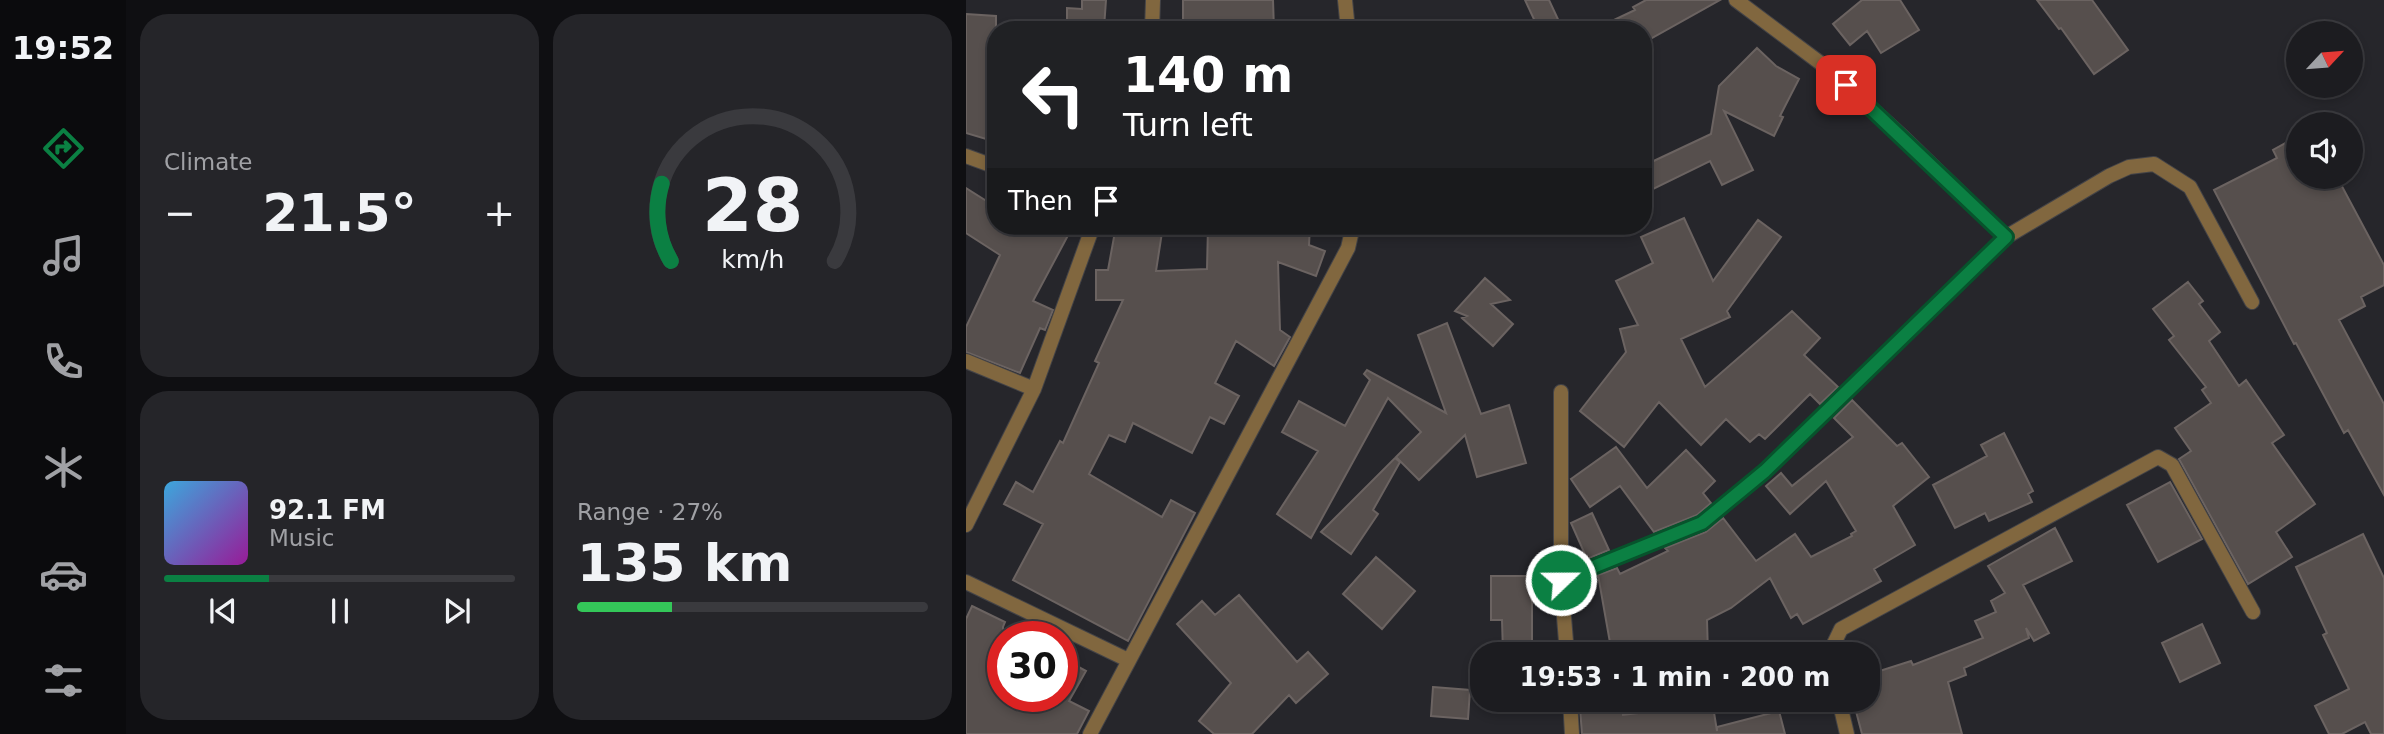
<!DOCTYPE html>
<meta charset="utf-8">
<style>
:root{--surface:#1c1c20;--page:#252529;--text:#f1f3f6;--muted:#a0a1a5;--line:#3a3a3e;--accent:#0b8043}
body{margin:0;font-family:"DejaVu Sans",sans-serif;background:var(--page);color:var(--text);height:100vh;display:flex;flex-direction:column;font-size:26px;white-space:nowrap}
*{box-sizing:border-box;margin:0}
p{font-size:23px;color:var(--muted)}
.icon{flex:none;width:38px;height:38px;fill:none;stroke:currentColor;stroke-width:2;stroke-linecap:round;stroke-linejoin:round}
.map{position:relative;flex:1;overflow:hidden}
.drawer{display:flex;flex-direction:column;gap:14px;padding:14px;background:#0f0f12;width:840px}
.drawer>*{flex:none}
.banner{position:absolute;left:21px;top:21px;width:665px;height:214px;border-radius:28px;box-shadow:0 4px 10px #0003,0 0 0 2px var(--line);background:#202124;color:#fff;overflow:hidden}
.needle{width:46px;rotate:64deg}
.tools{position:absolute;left:1320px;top:21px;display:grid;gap:14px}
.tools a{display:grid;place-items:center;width:77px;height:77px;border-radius:50%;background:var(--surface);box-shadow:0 4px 10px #0003,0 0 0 2px var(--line);font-size:35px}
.speed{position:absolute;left:21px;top:621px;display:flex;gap:14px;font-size:35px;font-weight:700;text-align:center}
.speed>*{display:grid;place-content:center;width:91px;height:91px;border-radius:50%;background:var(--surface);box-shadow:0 4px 10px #0003,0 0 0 2px var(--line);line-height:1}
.speed .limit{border:10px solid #d22;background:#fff;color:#111}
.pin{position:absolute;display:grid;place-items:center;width:60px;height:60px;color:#fff;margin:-30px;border-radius:14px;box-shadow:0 4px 10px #0006}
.me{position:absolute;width:77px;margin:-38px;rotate:68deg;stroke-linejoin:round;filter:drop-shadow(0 0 5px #0008)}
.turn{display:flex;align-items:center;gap:24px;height:147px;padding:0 21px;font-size:32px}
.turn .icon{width:91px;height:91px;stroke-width:2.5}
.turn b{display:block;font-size:49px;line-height:60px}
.then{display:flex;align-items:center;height:66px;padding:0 21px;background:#0003;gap:14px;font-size:26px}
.big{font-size:52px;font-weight:600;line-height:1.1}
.drawer .widget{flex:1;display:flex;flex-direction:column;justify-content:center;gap:10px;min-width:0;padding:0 24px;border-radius:28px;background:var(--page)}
.drawer .dial{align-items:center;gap:0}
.dial svg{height:182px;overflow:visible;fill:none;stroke:var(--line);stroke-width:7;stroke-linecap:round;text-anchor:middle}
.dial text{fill:var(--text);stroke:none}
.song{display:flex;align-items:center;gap:21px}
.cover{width:84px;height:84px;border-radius:10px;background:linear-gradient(135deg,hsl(200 70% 55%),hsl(300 70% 35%))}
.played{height:7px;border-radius:4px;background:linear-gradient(90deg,var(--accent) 30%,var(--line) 30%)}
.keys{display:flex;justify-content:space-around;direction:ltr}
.heat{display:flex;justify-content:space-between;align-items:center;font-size:38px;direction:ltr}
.charge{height:10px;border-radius:5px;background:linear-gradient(90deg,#34c759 27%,var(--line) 0)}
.drawer .tiles{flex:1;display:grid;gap:14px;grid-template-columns:repeat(2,1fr)}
.trip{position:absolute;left:504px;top:642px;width:410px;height:70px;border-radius:28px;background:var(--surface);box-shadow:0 4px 10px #0003,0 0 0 2px var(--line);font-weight:600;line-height:70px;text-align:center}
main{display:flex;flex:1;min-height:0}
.menu{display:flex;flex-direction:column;width:126px;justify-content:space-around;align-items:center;background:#0b0b0d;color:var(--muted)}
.menu .icon{width:49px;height:49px}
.menu .current{color:var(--accent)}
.menu b{font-size:32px;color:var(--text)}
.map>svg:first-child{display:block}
</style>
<main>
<nav class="menu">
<b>19:52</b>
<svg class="icon current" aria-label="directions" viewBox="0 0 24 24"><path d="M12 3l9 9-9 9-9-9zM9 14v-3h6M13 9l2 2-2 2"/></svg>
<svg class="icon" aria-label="music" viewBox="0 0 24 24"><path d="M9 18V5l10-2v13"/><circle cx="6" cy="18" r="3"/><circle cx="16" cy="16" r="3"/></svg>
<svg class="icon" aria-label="phone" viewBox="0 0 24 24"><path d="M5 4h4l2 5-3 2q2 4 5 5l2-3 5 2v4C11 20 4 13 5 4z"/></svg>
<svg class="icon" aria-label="climate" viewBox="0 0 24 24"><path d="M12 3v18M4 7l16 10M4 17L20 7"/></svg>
<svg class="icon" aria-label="car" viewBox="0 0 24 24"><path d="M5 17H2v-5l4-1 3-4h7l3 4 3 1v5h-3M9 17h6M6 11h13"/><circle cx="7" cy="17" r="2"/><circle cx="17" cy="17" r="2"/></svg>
<svg class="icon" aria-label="filters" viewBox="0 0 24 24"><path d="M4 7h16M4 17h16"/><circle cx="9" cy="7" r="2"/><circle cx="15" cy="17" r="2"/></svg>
</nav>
<section class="drawer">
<div class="tiles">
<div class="widget"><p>Climate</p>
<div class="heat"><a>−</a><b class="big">21.5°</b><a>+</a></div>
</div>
<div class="widget dial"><svg viewBox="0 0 100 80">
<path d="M14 69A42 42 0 1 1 86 69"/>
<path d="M14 69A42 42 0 0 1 10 35" stroke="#0b8043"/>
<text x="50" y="56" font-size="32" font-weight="700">28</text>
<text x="50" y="72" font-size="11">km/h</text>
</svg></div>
<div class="widget">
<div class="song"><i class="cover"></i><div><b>92.1 FM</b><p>Music</p></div></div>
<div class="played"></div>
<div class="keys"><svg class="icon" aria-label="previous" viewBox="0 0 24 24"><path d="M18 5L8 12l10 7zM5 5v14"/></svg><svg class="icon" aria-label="pause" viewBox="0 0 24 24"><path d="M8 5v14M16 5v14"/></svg><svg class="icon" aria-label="next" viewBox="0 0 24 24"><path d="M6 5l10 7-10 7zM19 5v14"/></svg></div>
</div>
<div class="widget"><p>Range · 27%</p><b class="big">135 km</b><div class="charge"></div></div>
</div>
</section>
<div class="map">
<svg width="1418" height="734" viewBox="0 0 1418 734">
<rect width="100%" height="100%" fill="#26262b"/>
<!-- building -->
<path fill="#564f4d" stroke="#6b6361" stroke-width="2" d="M 116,0 L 140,0 L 138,28 L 101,30 L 101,8 L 116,9 Z
M 217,0 L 307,0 L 308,30 L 225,30 L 225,23 L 217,23 Z
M 559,0 L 583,0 L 597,30 L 573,30 Z
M 680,0 L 754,0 L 677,43 L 677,30 L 627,30 L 669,10 L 667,7 Z
M 896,0 L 934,0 L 953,30 L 915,53 L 901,31 L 884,45 L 867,24 Z
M 1071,0 L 1126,0 L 1162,50 L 1128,74 L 1095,28 L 1093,29 Z
M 0,14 L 30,16 L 30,142 L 0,133 Z
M 791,48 L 810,66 L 833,79 L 814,116 L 817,117 L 808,136 L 758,111 L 787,170 L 756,185 L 744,161 L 677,194 L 677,166 L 745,134 L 753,86 Z
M 1332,136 L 1332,177 L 1371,177 L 1418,265 L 1418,285 L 1395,297 L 1399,306 L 1373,320 L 1418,404 L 1418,495 L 1382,430 L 1378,433 L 1330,343 L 1328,344 L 1248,190 L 1311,158 L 1307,150 Z
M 0,188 L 30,207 L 30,226 L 107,226 L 67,301 L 87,310 L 79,330 L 74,328 L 54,373 L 0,352 L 0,327 L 34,255 L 0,233 Z
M 718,218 L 747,281 L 792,220 L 815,237 L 761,311 L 764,317 L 715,339 L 739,387 L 826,311 L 854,338 L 838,355 L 872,387 L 854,404 L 844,394 L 799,439 L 793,434 L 784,442 L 760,419 L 735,445 L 693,402 L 658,447 L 614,411 L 660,352 L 654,329 L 672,325 L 650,281 L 687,263 L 675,237 Z
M 150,226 L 197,226 L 190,271 L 241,269 L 242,226 L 344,226 L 343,245 L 359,251 L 350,276 L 312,262 L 314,330 L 324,337 L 308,366 L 270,341 L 249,383 L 273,396 L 258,424 L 244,417 L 226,453 L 167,423 L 159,442 L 143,435 L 123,474 L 196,517 L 205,500 L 229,513 L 162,641 L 47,580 L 77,524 L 38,504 L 50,482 L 67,492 L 94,441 L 97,443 L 133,363 L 129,361 L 157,300 L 130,300 L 130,270 L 142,270 Z
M 519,278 L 544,300 L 525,304 L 547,324 L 527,346 L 496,318 L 501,316 L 489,311 Z
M 1222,282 L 1237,301 L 1233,304 L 1254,332 L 1243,341 L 1273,386 L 1280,380 L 1318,435 L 1306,443 L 1349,504 L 1310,532 L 1326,557 L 1282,584 L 1213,459 L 1225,451 L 1209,428 L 1245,403 L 1236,390 L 1240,387 L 1203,340 L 1208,336 L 1187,309 Z
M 481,323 L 515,414 L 543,405 L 560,463 L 511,477 L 499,435 L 453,480 L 430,457 L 455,432 L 422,398 L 345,538 L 311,514 L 352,451 L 316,432 L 333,401 L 379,426 L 404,380 L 398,374 L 401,370 L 480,413 L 452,335 Z
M 886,400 L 931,446 L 936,443 L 963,477 L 927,506 L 949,545 L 908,569 L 915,581 L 837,624 L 831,614 L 825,618 L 804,578 L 765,608 L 741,620 L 742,654 L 646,654 L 632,575 L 651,568 L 654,574 L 702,551 L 699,548 L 740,532 L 757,518 L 790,561 L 829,534 L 845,557 L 886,536 L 885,534 L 890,531 L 860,481 L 824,514 L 800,486 L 815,473 L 826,486 L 887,437 L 868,418 Z
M 1038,433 L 1067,491 L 1062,494 L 1066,502 L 1023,521 L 1019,513 L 989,528 L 967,485 L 1021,456 L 1015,445 Z
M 650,447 L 681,488 L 720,450 L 749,481 L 737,493 L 745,503 L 731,515 L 688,532 L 654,486 L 624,507 L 605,479 Z
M 429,458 L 434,462 L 407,510 L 412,514 L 385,554 L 355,532 Z
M 1204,482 L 1236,539 L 1192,562 L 1161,505 Z
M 626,513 L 643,550 L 621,559 L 605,523 Z
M 1089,528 L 1106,561 L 1057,585 L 1083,633 L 1068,641 L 1060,628 L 1063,638 L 998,668 L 1000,675 L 982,682 L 996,734 L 896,734 L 887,700 L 901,700 L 901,675 L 945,661 L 947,665 L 1017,638 L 1009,621 L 1030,612 L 1025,601 L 1039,593 L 1022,566 Z
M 1397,534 L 1418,578 L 1418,734 L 1405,734 L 1399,722 L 1376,734 L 1363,734 L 1349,706 L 1383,689 L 1357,635 L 1361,633 L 1330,567 Z
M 410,557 L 449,591 L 416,629 L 377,594 Z
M 525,576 L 566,576 L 566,652 L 537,653 L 536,620 L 525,620 Z
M 273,595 L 331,662 L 342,652 L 362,674 L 330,703 L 323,695 L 286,734 L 248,734 L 233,721 L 265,683 L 211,624 L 236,601 L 249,615 Z
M 6,606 L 39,622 L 37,627 L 37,696 L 96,697 L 96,658 L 120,671 L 103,701 L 123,711 L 111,734 L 0,734 L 0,619 Z
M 1236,624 L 1254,663 L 1214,682 L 1196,643 Z
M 467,687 L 504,690 L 502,719 L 465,716 Z
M 714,700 L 746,700 L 751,731 L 751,727 L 813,711 L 819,734 L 616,734 L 614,708 L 656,704 L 657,715 L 715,708 Z"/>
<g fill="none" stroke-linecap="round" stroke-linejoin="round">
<!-- minor casing -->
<g stroke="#434347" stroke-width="16">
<path id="minor" d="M 379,0 L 382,30
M 770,0 L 861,68 L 937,137 L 1040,237
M 186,30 L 187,0
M 0,156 L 30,167
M 0,361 L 68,389
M 595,392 L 595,580 L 601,654
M 0,525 L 68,389 L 127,226
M 595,580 L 736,523 L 799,471 L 1040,237 L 1143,176 L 1163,167 L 1188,164 L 1224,187 L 1286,302
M 0,582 L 162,660
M 863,654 L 875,629 L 1192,457 L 1206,465 L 1287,612
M 604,700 L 606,734
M 873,700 L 881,734
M 124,734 L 382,248 L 387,226"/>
</g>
<!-- minor -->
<use href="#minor" stroke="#81673f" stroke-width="14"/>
</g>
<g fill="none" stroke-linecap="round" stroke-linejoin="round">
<!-- route casing -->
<g stroke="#07532c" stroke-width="18">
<path id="route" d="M 595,580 L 736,523 L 799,471 L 1040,237 L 880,85"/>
</g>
<!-- route -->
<use href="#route" stroke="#0b8043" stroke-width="12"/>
</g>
</svg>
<div class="tools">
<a><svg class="needle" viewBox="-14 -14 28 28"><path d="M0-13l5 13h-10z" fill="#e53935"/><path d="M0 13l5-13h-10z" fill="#a0a1a5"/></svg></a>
<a><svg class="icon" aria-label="sound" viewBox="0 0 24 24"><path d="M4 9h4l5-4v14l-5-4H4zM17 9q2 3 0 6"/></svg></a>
</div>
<div class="speed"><div class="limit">30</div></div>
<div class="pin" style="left:880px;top:85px;background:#d93025"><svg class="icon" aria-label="arrive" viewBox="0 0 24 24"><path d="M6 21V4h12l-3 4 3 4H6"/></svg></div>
<svg class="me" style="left:595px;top:580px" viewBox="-20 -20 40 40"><circle r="17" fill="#0b8043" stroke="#fff" stroke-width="3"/><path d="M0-11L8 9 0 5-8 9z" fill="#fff"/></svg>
<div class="trip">19:53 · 1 min · 200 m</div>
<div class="banner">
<div class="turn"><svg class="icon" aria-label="left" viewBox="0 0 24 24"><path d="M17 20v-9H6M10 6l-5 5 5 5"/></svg><div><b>140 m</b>Turn left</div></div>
<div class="then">Then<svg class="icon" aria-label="arrive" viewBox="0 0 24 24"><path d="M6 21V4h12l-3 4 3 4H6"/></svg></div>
</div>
</div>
</main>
